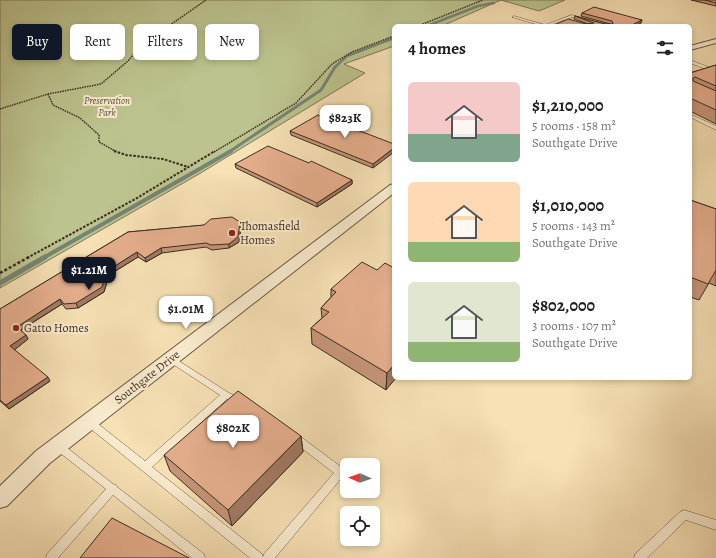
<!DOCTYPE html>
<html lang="en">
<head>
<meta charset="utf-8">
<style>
	:root { --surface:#fff; --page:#f6f6f6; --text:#202124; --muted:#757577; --accent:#111827 }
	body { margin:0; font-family:Alegreya,serif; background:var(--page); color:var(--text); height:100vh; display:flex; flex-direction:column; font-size:15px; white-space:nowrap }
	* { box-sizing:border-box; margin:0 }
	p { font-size:13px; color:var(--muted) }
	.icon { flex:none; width:22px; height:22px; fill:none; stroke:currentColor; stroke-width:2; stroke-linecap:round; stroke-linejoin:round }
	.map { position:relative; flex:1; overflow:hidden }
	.panel { position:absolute; left:392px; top:24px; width:300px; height:356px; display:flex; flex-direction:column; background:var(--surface); border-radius:6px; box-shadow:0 2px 6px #0003 }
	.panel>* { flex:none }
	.banner { position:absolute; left:12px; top:24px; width:320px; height:36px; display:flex; gap:8px }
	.needle { width:26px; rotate:272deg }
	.buttons { position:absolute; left:340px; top:458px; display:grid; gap:8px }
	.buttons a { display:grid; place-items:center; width:40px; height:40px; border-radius:6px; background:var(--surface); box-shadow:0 2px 6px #0003; font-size:20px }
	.price { position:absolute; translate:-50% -34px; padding:0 9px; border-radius:8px; background:#fff; color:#222; font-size:13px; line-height:26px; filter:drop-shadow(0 1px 2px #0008) }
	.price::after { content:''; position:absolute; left:50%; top:24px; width:12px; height:9px; margin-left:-6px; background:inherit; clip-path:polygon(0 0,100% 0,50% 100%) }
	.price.active { background:var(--accent); color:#fff }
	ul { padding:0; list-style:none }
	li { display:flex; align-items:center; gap:12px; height:100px; padding:0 16px }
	li span { display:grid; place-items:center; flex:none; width:112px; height:80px; border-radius:6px; color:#555 }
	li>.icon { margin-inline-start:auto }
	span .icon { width:48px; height:48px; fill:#fffc; stroke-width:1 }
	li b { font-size:17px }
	h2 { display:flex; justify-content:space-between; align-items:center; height:48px; padding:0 16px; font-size:17px }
	.pill { padding:0 14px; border-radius:6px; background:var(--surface); box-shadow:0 2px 6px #0003; font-size:14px; line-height:36px }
	.pill.active { background:var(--accent); color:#fff }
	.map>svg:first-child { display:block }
	.green { fill:#bcc38e; stroke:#7c7857 }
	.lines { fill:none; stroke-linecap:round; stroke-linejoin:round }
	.stream-far3 { stroke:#768472; stroke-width:2.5 }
	.stream-far2 { stroke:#768472; stroke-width:3 }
	.stream-far1 { stroke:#768472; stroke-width:4 }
	.stream { stroke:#768472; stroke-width:5 }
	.lane-casing { stroke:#6a5945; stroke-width:1 }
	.street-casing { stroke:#6a5945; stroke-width:2 }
	.path-far2 { stroke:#3b2c20; stroke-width:1.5; stroke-dasharray:1.5 1; stroke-linecap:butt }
	.path-far1 { stroke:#3b2c20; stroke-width:2; stroke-dasharray:2.5 1.5; stroke-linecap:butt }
	.path { stroke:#3b2c20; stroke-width:2.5; stroke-dasharray:3 2; stroke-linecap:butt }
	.lane { fill:#faeccf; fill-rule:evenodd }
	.street { fill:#faeccf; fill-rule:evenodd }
	.wall { fill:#c6967a; stroke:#3b2c20 }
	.shaded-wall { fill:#a17a63; stroke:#3b2c20 }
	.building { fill:#e6af8e; stroke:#3b2c20 }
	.poi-dot { fill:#8f2418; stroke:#faeccf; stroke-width:1.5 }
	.labels { text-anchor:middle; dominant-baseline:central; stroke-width:4; stroke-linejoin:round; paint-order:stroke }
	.far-park-label { font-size:10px; font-style:italic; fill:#5b523c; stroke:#faeccf }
	.poi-label { font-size:12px; fill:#3b2c20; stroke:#faeccf; text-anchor:start }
	.street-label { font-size:12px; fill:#3b2c20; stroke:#faeccf }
</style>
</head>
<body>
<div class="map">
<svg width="716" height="558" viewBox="0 0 716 558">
	<rect width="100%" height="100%" fill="#f7e1b5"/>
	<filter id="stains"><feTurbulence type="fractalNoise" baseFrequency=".005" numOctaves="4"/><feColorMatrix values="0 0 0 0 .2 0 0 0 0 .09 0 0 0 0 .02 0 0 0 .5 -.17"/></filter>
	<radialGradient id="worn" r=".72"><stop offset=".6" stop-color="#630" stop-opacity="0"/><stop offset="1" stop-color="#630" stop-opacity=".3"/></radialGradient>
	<polygon class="green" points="0,0 565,0 539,11 501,0 442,26 394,26 394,46 344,64 365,73 199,174 0,288"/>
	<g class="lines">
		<g class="stream-far3">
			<polyline points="427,26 478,6 494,3"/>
			<polyline points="334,68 347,56 394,38"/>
		</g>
		<polyline class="stream-far2" points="229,152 321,90 335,67"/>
		<polyline class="stream-far1" points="43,258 231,151"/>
		<polyline class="stream" points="0,283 45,257"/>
		<g class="lane-casing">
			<g id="lane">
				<polygon points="572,15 584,19 582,20 572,17 568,19 570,19 570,21 564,20 548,26 542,26 512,17 514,16 545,25"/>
				<polygon points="690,60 716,70 716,73 690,63"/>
				<polygon points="690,114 716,126 716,130 690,117"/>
				<polygon points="171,356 229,393 242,398 243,400 242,402 239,404 227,399 152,467 262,554 263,557 264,554 334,473 291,440 289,437 291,434 294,433 297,434 344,469 346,472 344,475 275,558 250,558 86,425 85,422 86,419 89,418 92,419 145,461 220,395 168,361 167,359 168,357"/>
				<polygon points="58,442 61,443 113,484 116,485 117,487 204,554 205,558 192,558 113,495 58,558 46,558 47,554 106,489 55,449 53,446 55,443"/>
				<polygon points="684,510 716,520 716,530 686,520 647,558 634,558 635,554 680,512"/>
			</g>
		</g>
		<g class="street-casing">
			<g id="street">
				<polygon points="716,39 716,43 690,50 690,46"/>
				<polygon points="394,184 394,193 50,463 7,506 0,508 0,486 36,451 390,185"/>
			</g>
		</g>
		<g class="path-far2">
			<polyline points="418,26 483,0"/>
			<polyline points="48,94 53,105 80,118 99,135 99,142 117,152"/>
			<polyline points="0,109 48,94 101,84 128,61 140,46 206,0"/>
			<polyline points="214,152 296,103 332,64 352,52 394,36"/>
		</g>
		<g class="path-far1">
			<polyline points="114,151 126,155 163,159 188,167"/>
			<polyline points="27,258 137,198 215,151"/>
		</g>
		<polyline class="path" points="0,273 29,257"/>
		<use href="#lane" class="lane"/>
		<use href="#street" class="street"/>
	</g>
	<g class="wall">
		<polygon points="691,0 716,0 716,6"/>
		<polygon points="582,13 642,20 641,23 635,26 552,26 588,24 574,19 575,16 605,24 610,24 581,16"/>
		<polygon points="716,65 716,124 690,111 690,73"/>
		<polygon points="290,131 394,144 373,168 291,135"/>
		<polygon points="309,163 352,180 352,184 317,207 236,168 235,164"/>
		<polygon points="690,200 716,209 716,286 709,283 699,300 690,297"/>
		<polygon points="240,222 241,226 239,242 229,248 212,250 206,247 162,253 146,262 138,257 109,275 104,292 78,308 66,309 62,304 21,330 26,335 28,339 14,350 50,381 9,409 0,401 0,309 128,232"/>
		<polygon points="394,268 386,390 312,344 311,328 322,318 321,308 331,297 331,289 377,270"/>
		<polygon points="301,436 303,452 232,526 170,471 164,455"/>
	</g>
	<g class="shaded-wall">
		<polygon points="642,20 641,23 635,26 630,26"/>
		<polygon points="394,148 394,152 373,168 373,164"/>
		<polygon points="352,180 352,184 317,207 317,203"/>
		<polygon points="240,222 241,226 239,242 229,248 229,244"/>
		<polygon points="161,248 162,253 146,262 145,258"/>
		<polygon points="137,252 138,257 109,275 104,292 78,308 76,303 107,271"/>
		<polygon points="60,299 62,304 19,331 17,327"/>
		<polygon points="26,335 28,339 13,351 10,346"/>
		<polygon points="394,365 394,378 396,378 386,390 387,373"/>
		<polygon points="48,377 50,381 9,409 6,405"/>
		<polygon points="301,436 303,452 232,526 228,510"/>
	</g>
	<g class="building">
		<polygon points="705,0 716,0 716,3"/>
		<polygon points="594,7 642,20 630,26 552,26 568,19 586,24 594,23 575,16 605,24 613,24 612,21 582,13"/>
		<polygon points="716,65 716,86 695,77 693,78 693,81 716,91 716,110 690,98 690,73"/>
		<polygon points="318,115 394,144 394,148 373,164 290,131"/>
		<polygon points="268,146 309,163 311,161 352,180 317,203 235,164"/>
		<polygon points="690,200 716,209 716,270 708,284 690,277"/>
		<polygon points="232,217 240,222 238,237 229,244 211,245 206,243 161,248 145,258 137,252 107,271 102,287 76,303 64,304 60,299 17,327 26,335 10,346 48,377 6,405 0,400 0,309 128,232 204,225 211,219"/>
		<polygon points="362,262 377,270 385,263 394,268 394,365 387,373 311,328 329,312 321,308 336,292 331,289"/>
		<polygon points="238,391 301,436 228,510 164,455"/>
		<polygon points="112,518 189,558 80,558"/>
	</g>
	<g class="poi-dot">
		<circle cx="232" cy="233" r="4"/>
		<circle cx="16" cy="328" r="4"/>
	</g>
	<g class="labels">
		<g class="far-park-label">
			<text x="107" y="100">Preservation<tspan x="107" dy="12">Park</tspan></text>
		</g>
		<g class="poi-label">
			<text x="240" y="226">Thomasfield<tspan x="240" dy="14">Homes</tspan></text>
			<text x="24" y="328">Gatto Homes</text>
		</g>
		<g class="street-label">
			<text transform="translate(147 377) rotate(-38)">Southgate Drive</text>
		</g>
	</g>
	<rect width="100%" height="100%" filter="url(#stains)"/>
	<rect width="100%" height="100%" fill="url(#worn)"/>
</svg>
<div class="buttons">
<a><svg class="needle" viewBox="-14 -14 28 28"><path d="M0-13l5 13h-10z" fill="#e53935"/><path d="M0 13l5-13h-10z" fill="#757577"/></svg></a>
<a><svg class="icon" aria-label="locate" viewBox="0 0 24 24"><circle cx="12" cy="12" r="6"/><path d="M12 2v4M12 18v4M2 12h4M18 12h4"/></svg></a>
</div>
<b class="price" style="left:345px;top:139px">$823K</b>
<b class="price active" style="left:89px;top:291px">$1.21M</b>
<b class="price" style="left:186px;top:330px">$1.01M</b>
<b class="price" style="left:233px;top:449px">$802K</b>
<div class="banner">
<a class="pill active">Buy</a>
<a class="pill">Rent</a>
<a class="pill">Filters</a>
<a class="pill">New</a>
</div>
<section class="panel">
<h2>4 homes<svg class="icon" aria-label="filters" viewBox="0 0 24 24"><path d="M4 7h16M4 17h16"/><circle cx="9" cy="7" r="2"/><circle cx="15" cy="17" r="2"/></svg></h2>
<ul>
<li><span style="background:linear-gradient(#f6c9c9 65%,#7fa58c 0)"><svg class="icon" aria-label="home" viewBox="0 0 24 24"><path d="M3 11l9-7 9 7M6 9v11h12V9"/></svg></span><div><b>$1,210,000</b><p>5 rooms · 158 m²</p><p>Southgate Drive</p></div></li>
<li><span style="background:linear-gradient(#ffd9b3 75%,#8fb573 0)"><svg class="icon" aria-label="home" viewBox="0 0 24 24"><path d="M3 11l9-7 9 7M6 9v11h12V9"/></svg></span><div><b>$1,010,000</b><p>5 rooms · 143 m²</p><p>Southgate Drive</p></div></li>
<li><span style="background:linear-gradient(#dfe7d0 75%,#8fb573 0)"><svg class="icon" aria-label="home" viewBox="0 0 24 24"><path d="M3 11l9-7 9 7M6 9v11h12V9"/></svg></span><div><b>$802,000</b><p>3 rooms · 107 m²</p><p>Southgate Drive</p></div></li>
</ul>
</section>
</div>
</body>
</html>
